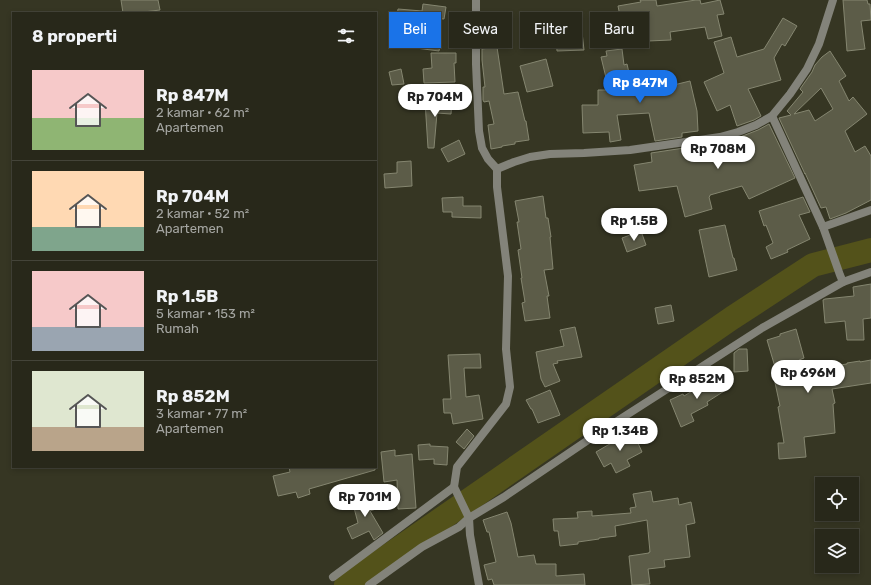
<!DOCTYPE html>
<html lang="id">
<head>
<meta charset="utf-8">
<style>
	:root { --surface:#28281a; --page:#303023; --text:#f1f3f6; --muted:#a5a6a2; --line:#444439; --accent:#1a73e8 }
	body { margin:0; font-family:Rubik,sans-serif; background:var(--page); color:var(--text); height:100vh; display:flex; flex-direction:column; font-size:15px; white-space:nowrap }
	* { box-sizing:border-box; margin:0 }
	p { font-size:13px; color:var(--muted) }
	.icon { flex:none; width:22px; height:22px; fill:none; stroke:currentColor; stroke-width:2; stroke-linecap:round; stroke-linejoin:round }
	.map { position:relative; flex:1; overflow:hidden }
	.details { position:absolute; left:12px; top:12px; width:365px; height:456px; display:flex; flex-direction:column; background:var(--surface); border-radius:0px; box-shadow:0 2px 6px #0003,0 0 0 1px var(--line) }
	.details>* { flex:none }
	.top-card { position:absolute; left:389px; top:12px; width:380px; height:36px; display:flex; gap:8px }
	.buttons { position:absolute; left:815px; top:477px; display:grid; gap:8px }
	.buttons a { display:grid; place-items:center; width:44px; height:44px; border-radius:0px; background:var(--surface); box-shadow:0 2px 6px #0003,0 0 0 1px var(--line); font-size:20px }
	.price { position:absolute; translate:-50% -34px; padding:0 9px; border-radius:14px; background:#fff; color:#222; font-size:13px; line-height:26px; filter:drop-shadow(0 1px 2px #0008) }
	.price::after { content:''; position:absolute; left:50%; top:24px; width:12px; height:9px; margin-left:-6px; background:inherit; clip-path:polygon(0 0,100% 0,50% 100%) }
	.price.selected { background:var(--accent); color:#fff }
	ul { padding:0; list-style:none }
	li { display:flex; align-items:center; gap:12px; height:100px; padding:0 20px }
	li+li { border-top:1px solid var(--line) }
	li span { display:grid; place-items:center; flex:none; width:112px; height:80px; border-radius:0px; color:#555 }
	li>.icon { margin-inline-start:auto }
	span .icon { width:48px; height:48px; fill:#fffc; stroke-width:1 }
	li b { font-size:17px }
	h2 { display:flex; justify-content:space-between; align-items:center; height:48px; padding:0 20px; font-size:17px }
	.tag { padding:0 14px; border-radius:0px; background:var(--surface); box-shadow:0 2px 6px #0003,0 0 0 1px var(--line); font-size:14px; line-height:36px }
	.tag.selected { background:var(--accent); color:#fff }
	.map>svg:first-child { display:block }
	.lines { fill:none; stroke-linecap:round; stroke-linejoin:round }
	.river { stroke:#53521a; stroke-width:24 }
	.building { fill:#5c5c48; stroke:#858670; fill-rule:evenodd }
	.street { stroke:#83837a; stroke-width:8 }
</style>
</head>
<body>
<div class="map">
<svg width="871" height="585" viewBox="0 0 871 585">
	<rect width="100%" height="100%" fill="#363623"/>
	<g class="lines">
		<polyline class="river" points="346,585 732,318 813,265 871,250"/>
	</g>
	<g class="building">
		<polygon points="121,0 158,0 160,10 135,13 123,13"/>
		<polygon points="640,0 656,0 657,6 696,0 700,0 701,4 720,0 724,14 717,15 722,36 708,39 705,27 670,32 671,40 648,41 646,22 622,26 618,6 641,2"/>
		<polygon points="843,0 867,0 868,4 870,4 871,20 861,21 865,49 847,51"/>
		<polygon points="423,4 446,7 444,19 433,18 430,39 441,40 439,51 416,48 418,35 395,32 398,9 422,11"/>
		<polygon points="783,18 797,26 785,46 782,44 774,58 781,80 748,89 761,116 754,120 737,126 730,105 717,111 704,82 724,73 714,42 731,37 737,57 764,49"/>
		<polygon points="582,32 584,50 557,51 556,37 571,36 571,33"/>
		<polygon points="497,47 504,94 518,92 525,121 526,121 529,140 515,142 515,144 502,146 502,147 491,149 488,125 494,124 489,101 484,102 483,100 483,87 485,87 482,60 482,49"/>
		<polygon points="622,49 624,65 627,64 632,86 645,85 645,92 690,81 697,111 698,131 682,133 682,137 655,141 649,113 617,115 621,140 610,142 609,132 583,133 582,105 598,105 598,90 609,90 601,57 607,56 606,51"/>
		<path d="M830 51 846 76 839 81 849 101 853 97 867 114 845 131 855 152 865 146 871 156V200L846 213 830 219 826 207 821 208 805 173V174L779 118 791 115 787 111 803 92 800 89 812 72 815 65 822 57ZM821 88 833 109 815 121 809 110 794 114Z"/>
		<polygon points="431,53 456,53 456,63 454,63 455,82 424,83 423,69 432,68"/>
		<polygon points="546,59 553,86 527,92 520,66"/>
		<polygon points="401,69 404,84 392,85 389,72"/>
		<polygon points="425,101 452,102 451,114 437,113 434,148 428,148"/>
		<polygon points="769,124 795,178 749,199 742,186 710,195 710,196 709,197 712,209 685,217 677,186 639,191 634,165 652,162 651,153 684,148 685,157 714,154 712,144 721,142 740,137 758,130"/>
		<polygon points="459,140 465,154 448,162 441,149"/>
		<polygon points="411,161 412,186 385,188 384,174 397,173 397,162"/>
		<polygon points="543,196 546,218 548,218 551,237 550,237 553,269 544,270 549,296 547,296 550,318 525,321 522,303 525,302 521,278 522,278 518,250 521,249 517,222 519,222 515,201"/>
		<polygon points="463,197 463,206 481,206 481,218 452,217 452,212 443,212 442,198"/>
		<polygon points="803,197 810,212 799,215 810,239 787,250 788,252 771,259 766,247 773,243 766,225 764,226 759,211"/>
		<polygon points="725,225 733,258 734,258 737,270 709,277 699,230"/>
		<polygon points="641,231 646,245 627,252 622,238"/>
		<polygon points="871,284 871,318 863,319 864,340 847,340 845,321 825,323 823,300 825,299 854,296 853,287"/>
		<polygon points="671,305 674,321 658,324 655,308"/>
		<polygon points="575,327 582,357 557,361 558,363 553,364 560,381 545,387 541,379 536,352 564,346 560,330"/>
		<polygon points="796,329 804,358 799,360 804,378 834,374 833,366 847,364 847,363 860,361 860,362 871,360 871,383 832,389 835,403 833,404 835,433 804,437 806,457 779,459 778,443 784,443 778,407 780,406 774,378 778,377 767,340 780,336 780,334"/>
		<polygon points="739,349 747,349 748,371 734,372 734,353"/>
		<polygon points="480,354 481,368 464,368 466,397 479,395 483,419 453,424 451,413 444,413 443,399 451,399 448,355"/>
		<polygon points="721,376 729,388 707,402 708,405 691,414 694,421 681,427 670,400 683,394 684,396 699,387 700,389"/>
		<polygon points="550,390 560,415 538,423 532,409 531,409 526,400"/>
		<polygon points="467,429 474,436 464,449 456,442"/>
		<polygon points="632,430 642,452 627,460 630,466 616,473 611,463 604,467 596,452 620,438 619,436"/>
		<polygon points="430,444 430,446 448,447 447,465 434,464 434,459 419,460 418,445"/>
		<polygon points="395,450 395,456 412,454 416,508 398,509 397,480 384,482 381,452"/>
		<polygon points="289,467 375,467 375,470 309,489 310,494 298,498 296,492 278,496 273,476 290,472"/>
		<polygon points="651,491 653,502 678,498 679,505 691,502 695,523 686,525 690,557 664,560 665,567 648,569 650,584 632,585 629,556 649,553 649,552 650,552 647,520 615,526 616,536 599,538 599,539 578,542 578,544 560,546 558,531 554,531 553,519 578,518 577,512 592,511 592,516 631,513 630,508 636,507 633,494"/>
		<polygon points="372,494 376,509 370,511 383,533 374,540 369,531 352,539 347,528 358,523 352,500"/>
		<polygon points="507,512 511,523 518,557 534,555 536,564 556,564 556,576 584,574 585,585 494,585 492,579 488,580 484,565 496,562 489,532 487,532 483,520"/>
	</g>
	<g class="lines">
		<g class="street">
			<polyline points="476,0 476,64 479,131 482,148 488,159 497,169"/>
			<polyline points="772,116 823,227 840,275 843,282"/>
			<polyline points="823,227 871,210"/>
			<polyline points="333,577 454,487"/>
			<polyline points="369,585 422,547 459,527 469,518 504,497 597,434 762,328 843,282 871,272"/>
			<polyline points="479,585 470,535 469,518 456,491 454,487 457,467 506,404 510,387 506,349 508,276 497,187 497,169 514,162 530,157 550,154 584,153 630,150 720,137 738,132 756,125 772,116 790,94 807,69 819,44 833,0"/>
		</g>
	</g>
</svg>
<div class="buttons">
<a><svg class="icon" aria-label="locate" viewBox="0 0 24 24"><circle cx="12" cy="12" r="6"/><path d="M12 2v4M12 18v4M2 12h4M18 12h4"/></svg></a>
<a><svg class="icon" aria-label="layers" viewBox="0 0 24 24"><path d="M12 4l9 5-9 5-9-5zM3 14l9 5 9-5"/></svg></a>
</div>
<b class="price selected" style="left:640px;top:104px">Rp 847M</b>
<b class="price" style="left:435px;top:118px">Rp 704M</b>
<b class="price" style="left:718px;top:170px">Rp 708M</b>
<b class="price" style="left:634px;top:242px">Rp 1.5B</b>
<b class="price" style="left:808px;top:394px">Rp 696M</b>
<b class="price" style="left:697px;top:400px">Rp 852M</b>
<b class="price" style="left:620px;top:452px">Rp 1.34B</b>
<b class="price" style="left:365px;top:518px">Rp 701M</b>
<div class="top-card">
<a class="tag selected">Beli</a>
<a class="tag">Sewa</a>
<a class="tag">Filter</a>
<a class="tag">Baru</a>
</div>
<section class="details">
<h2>8 properti<svg class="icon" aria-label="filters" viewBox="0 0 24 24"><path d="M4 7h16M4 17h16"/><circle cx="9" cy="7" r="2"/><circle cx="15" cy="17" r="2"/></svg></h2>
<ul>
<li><span style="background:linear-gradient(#f6c9c9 60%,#8fb573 0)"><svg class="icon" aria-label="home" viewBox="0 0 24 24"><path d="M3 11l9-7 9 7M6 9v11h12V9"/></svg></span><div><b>Rp 847M</b><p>2 kamar · 62 m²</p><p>Apartemen</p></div></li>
<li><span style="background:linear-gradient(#ffd9b3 70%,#7fa58c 0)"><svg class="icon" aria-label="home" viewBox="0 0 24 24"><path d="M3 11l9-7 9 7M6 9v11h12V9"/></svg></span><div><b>Rp 704M</b><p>2 kamar · 52 m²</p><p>Apartemen</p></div></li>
<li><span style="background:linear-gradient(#f6c9c9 70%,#9aa5b1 0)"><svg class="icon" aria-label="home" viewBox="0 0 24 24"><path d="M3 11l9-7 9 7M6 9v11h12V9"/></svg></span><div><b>Rp 1.5B</b><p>5 kamar · 153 m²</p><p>Rumah</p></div></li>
<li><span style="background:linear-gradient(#dfe7d0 70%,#b9a48a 0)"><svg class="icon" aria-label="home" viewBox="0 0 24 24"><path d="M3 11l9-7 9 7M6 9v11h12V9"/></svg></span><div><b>Rp 852M</b><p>3 kamar · 77 m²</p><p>Apartemen</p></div></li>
</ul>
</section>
</div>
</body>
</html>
